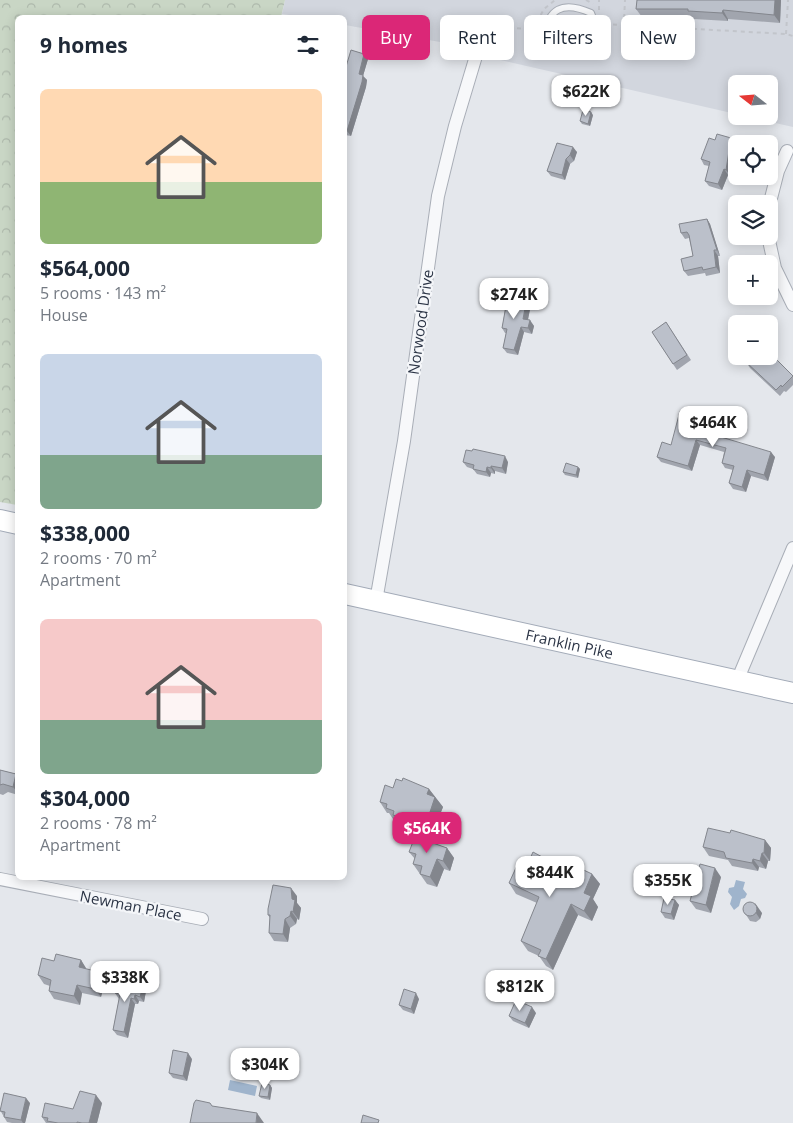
<!DOCTYPE html>
<html lang="en">
<head>
<meta charset="utf-8">
<style>
	:root { --surface:#fff; --page:#f2f2f3; --text:#1f2937; --muted:#747a83; --accent:#db2777 }
	body { margin:0; font-family:"Open Sans",sans-serif; background:var(--page); color:var(--text); height:100vh; display:flex; flex-direction:column; font-size:19px; white-space:nowrap }
	* { box-sizing:border-box; margin:0 }
	p { font-size:16px; color:var(--muted) }
	.icon { flex:none; width:28px; height:28px; fill:none; stroke:currentColor; stroke-width:2; stroke-linecap:round; stroke-linejoin:round }
	.map { position:relative; flex:1; overflow:hidden }
	.drawer { position:absolute; left:15px; top:15px; width:332px; height:865px; display:flex; flex-direction:column; background:var(--surface); border-radius:8px; box-shadow:0 2px 12px #0003 }
	.drawer>* { flex:none }
	.top-card { position:absolute; left:362px; top:15px; width:355px; height:45px; display:flex; gap:10px }
	.needle { width:32px; rotate:287deg }
	.buttons { position:absolute; left:728px; top:75px; display:grid; gap:10px }
	.buttons a { display:grid; place-items:center; width:50px; height:50px; border-radius:8px; background:var(--surface); box-shadow:0 2px 12px #0003; font-size:25px }
	.price { position:absolute; translate:-50% -42px; padding:0 11px; border-radius:10px; background:#fff; color:#222; font-size:16px; line-height:32px; filter:drop-shadow(0 1px 2px #0008) }
	.price::after { content:''; position:absolute; left:50%; top:30px; width:15px; height:11px; margin-left:-8px; background:inherit; clip-path:polygon(0 0,100% 0,50% 100%) }
	.price.current { background:var(--accent); color:#fff }
	ul { padding:0; list-style:none }
	li { display:grid; align-content:center; gap:10px; height:265px; padding:0 25px }
	li span { display:grid; place-items:center; height:155px; border-radius:8px; color:#555 }
	li>.icon { margin-inline-start:auto }
	span .icon { width:90px; height:90px; fill:#fffc; stroke-width:1 }
	li b { font-size:21px }
	h2 { display:flex; justify-content:space-between; align-items:center; height:60px; padding:0 25px; font-size:21px }
	.pill { padding:0 18px; border-radius:8px; background:var(--surface); box-shadow:0 2px 12px #0003; font-size:18px; line-height:45px }
	.pill.current { background:var(--accent); color:#fff }
	.map>svg:first-child { display:block }
	.built { fill:#d2d6de }
	.park { fill:url(#park-crowns) }
	.water { fill:#9fb4cc }
	.lines { fill:none; stroke-linecap:round; stroke-linejoin:round }
	.service-casing { stroke:#a9aeb7; stroke-width:8 }
	.minor-casing { stroke:#a9aeb7; stroke-width:14 }
	.primary-casing { stroke:#a3abb8; stroke-width:22 }
	.path { stroke:#c2c5cb; stroke-width:2; stroke-dasharray:4 4; stroke-linecap:butt }
	.service { stroke:#f7f8fa; stroke-width:6 }
	.minor { stroke:#f7f8fa; stroke-width:12 }
	.primary { stroke:#fff; stroke-width:20 }
	.wall { fill:#a1a5ae }
	.shaded-wall { fill:#83868d }
	.building { fill:#bbc0ca; stroke:#83868d }
	.labels { text-anchor:middle; dominant-baseline:central; stroke-width:4.5; stroke-linejoin:round; paint-order:stroke }
	.street-label { font-size:15px; fill:#2b3445; stroke:#f4f6f9 }
</style>
</head>
<body>
<div class="map">
<svg width="793" height="1123" viewBox="0 0 793 1123">
	<defs>
		<pattern id="park-crowns" width="20" height="18" patternUnits="userSpaceOnUse" patternTransform="scale(1.25)"><rect width="20" height="18" fill="#c9d6c5"/><path d="M2 6a3 3 0 1 1 6 0M12 15a3 3 0 1 1 6 0" fill="none" stroke="#adb8ab"/></pattern>
	</defs>
	<rect width="100%" height="100%" fill="#e4e7ec"/>
	<polygon class="built" points="285,0 793,0 793,127 745,116 769,116 769,84 736,84 736,114 492,58 479,46 451,44 345,25 345,18 304,17 282,14"/>
	<polygon class="park" points="0,0 285,0 281,17 18,18 17,505 0,502"/>
	<g class="water">
		<polygon points="736,880 745,882 743,889 747,894 745,898 741,899 739,906 734,910 730,904 732,897 728,892 729,888 734,887"/>
		<polygon points="230,1080 257,1086 255,1096 228,1090"/>
	</g>
	<g class="lines">
		<g class="service-casing">
			<path id="service" d="M543 38C548 9 562 0 591 13L596 26V41"/>
		</g>
		<g class="minor-casing">
			<g id="minor">
				<polyline points="769,206 778,171 787,151"/>
				<polyline points="768,236 775,268 793,305"/>
				<polyline points="376,601 404,441 438,196 455,126 479,46"/>
				<polyline points="737,681 793,548"/>
				<polyline points="0,879 202,919"/>
			</g>
		</g>
		<g class="primary-casing">
			<g id="primary">
				<polyline points="0,520 18,524"/>
				<path id="s1" d="M345 594 793 693"/>
			</g>
		</g>
		<g class="path">
			<polyline points="586,0 593,4"/>
			<polyline points="599,10 599,0"/>
			<polyline points="605,24 786,34 793,36"/>
			<polyline points="509,28 533,29 544,9 555,0"/>
			<polyline points="553,33 587,35"/>
			<polyline points="570,34 571,16"/>
			<polyline points="786,34 788,0"/>
			<polyline points="623,42 625,0"/>
		</g>
		<use href="#service" class="service"/>
		<use href="#minor" class="minor"/>
		<use href="#primary" class="primary"/>
	</g>
	<g class="wall">
		<polygon points="637,0 781,0 780,23 728,19 728,21 694,19 692,17 642,17 636,9"/>
		<polygon points="364,54 368,59 363,76 367,80 366,87 351,136 345,135 345,70"/>
		<polygon points="593,115 590,126 582,124 580,121"/>
		<polygon points="715,140 735,143 730,175 728,175 722,190 709,186 705,181 709,166 704,165 701,159"/>
		<polygon points="557,143 577,152 574,161 570,164 565,180 551,176 547,171"/>
		<polygon points="707,219 710,224 720,256 718,256 720,273 706,276 705,273 688,276 684,271 693,256 689,238 685,239 681,233"/>
		<polygon points="527,298 531,304 528,320 534,326 532,334 524,332 518,355 507,353 503,348 506,333 505,333 502,328 505,310 502,305"/>
		<polygon points="666,322 691,360 677,370 652,332"/>
		<polygon points="746,362 793,376 793,385 786,392 784,391 780,396 750,368"/>
		<polygon points="718,426 716,435 775,457 768,481 751,476 746,492 733,489 729,483 733,470 725,468 722,463 724,452 700,445 692,471 661,462 657,457 671,445"/>
		<polygon points="463,462 508,462 506,474 495,471 495,474 491,473 490,477 477,474 473,469 467,467"/>
		<polygon points="578,467 580,469 578,478 565,475 563,472"/>
		<polygon points="0,770 16,774 18,776 18,795 8,792 3,795 0,794"/>
		<polygon points="393,788 429,789 443,807 439,817 445,825 442,833 433,830 431,836 400,826 396,820 393,819 389,813 387,813 380,802"/>
		<polygon points="730,833 765,840 771,848 770,861 768,861 766,869 759,867 758,871 732,866 728,860 709,856 703,847"/>
		<polygon points="435,844 447,848 454,858 450,871 444,869 437,887 427,884 413,864 415,859 409,852"/>
		<polygon points="528,863 568,871 592,874 600,884 593,899 598,907 592,921 578,915 553,970 546,966 539,956 528,951 521,941 537,903 516,894 509,883"/>
		<polygon points="721,877 711,913 696,909 690,901"/>
		<polygon points="297,896 297,903 301,908 299,920 297,919 296,924 290,928 288,942 274,941 269,933 270,918 268,915"/>
		<polygon points="675,900 679,905 674,920 665,918 661,912"/>
		<polygon points="743,910 762,913 760,919 756,922 750,921"/>
		<polygon points="81,960 86,969 105,980 101,997 82,993 80,1005 54,999 49,991 50,986 44,984 38,975 54,961"/>
		<polygon points="143,986 146,991 144,1002 139,1001 138,1004 135,1004 128,1038 117,1035 113,1030 119,999 115,993"/>
		<polygon points="419,999 414,1014 403,1010 399,1005"/>
		<polygon points="536,1013 529,1028 513,1021 509,1016"/>
		<polygon points="192,1059 187,1081 173,1078 169,1073"/>
		<polygon points="270,1085 272,1088 270,1100 261,1098 259,1096"/>
		<polygon points="30,1103 25,1123 12,1123 7,1122 0,1110"/>
		<polygon points="102,1103 97,1123 46,1123 42,1117"/>
	</g>
	<g class="shaded-wall">
		<polygon points="775,0 781,0 780,23 774,15"/>
		<polygon points="723,10 728,19 728,21 722,13"/>
		<polygon points="364,54 368,59 363,76 367,80 366,87 351,136 347,131 359,74"/>
		<polygon points="591,112 593,115 590,126 588,124"/>
		<polygon points="731,138 735,143 730,175 726,170"/>
		<polygon points="573,147 577,152 574,161 570,155"/>
		<polygon points="566,159 570,164 565,180 562,175"/>
		<polygon points="724,169 728,175 722,190 718,184"/>
		<polygon points="707,219 710,224 720,256 717,250"/>
		<polygon points="714,250 718,256 720,273 716,267"/>
		<polygon points="527,298 531,304 527,324 523,319"/>
		<polygon points="530,320 534,326 532,334 528,328"/>
		<polygon points="521,327 524,332 518,355 514,350"/>
		<polygon points="714,421 718,426 714,439 711,434"/>
		<polygon points="696,440 700,445 692,471 688,466"/>
		<polygon points="771,452 775,457 768,481 764,475"/>
		<polygon points="505,456 508,462 506,474 502,468"/>
		<polygon points="491,466 495,471 495,474 491,468"/>
		<polygon points="487,467 491,473 490,477 486,472"/>
		<polygon points="578,467 580,469 578,478 576,475"/>
		<polygon points="747,470 751,476 746,492 742,487"/>
		<polygon points="16,774 18,776 18,793 13,787"/>
		<polygon points="429,789 443,807 439,817 445,825 442,833 434,823 430,812 427,794"/>
		<polygon points="425,820 433,830 431,836 424,825"/>
		<polygon points="765,840 771,848 770,861 764,853"/>
		<polygon points="447,848 454,858 450,871 443,861"/>
		<polygon points="762,853 768,861 766,869 760,861"/>
		<polygon points="437,859 444,869 437,887 430,877"/>
		<polygon points="753,859 759,867 758,871 752,863"/>
		<polygon points="715,868 721,877 711,913 706,905"/>
		<polygon points="592,874 600,884 593,899 598,907 592,921 584,911 584,893"/>
		<polygon points="291,888 297,896 297,903 301,908 299,920 293,912"/>
		<polygon points="675,900 679,905 674,920 671,914"/>
		<polygon points="755,903 762,913 760,919 756,913"/>
		<polygon points="571,904 578,915 553,970 546,959"/>
		<polygon points="291,911 297,919 296,924 290,916"/>
		<polygon points="285,919 290,928 288,942 283,934"/>
		<polygon points="81,960 86,968 85,975 79,967"/>
		<polygon points="99,972 105,980 101,997 95,989"/>
		<polygon points="77,985 82,993 80,1005 74,996"/>
		<polygon points="143,986 146,991 144,1002 140,997"/>
		<polygon points="416,993 419,999 414,1014 411,1009"/>
		<polygon points="135,995 139,1001 138,1004 134,999"/>
		<polygon points="131,998 135,1004 128,1038 124,1032"/>
		<polygon points="532,1007 536,1013 529,1028 525,1023"/>
		<polygon points="188,1053 192,1059 187,1081 183,1076"/>
		<polygon points="270,1085 272,1088 270,1100 268,1097"/>
		<polygon points="96,1095 102,1103 97,1123 89,1123"/>
		<polygon points="26,1098 30,1103 25,1123 23,1123 21,1120"/>
		<polygon points="257,1113 264,1123 256,1123"/>
	</g>
	<g class="building">
		<polygon points="637,0 775,0 774,15 723,10 722,13 688,11 688,9 636,9"/>
		<polygon points="351,50 364,54 359,74 363,75 362,82 347,131 345,130 345,70"/>
		<polygon points="583,110 591,112 588,124 580,121"/>
		<polygon points="717,134 731,138 726,170 724,169 718,184 705,181 710,162 701,159 709,138 715,140"/>
		<polygon points="557,143 573,147 570,155 566,159 562,175 547,171"/>
		<polygon points="707,219 717,250 714,250 716,267 703,270 702,267 684,271 681,259 693,256 689,235 687,232 681,233 679,224"/>
		<polygon points="504,296 527,298 523,319 530,320 528,328 521,327 514,350 503,348 507,329 502,328 506,306 502,305"/>
		<polygon points="666,322 687,355 673,364 652,332"/>
		<polygon points="769,352 793,376 782,387 781,385 776,390 746,362 752,356 769,356"/>
		<polygon points="680,411 714,421 711,434 771,452 764,475 747,470 742,487 729,483 734,466 722,463 726,448 696,440 688,466 657,457 662,442 671,445"/>
		<polygon points="473,449 505,456 502,468 491,466 491,468 487,467 486,472 473,469 474,465 463,462 466,450 472,451"/>
		<polygon points="566,463 578,467 576,475 563,472"/>
		<polygon points="0,770 16,774 13,787 3,784 0,785"/>
		<polygon points="403,778 429,789 427,794 435,797 430,812 437,814 434,823 425,820 424,825 393,815 394,811 386,808 387,804 380,802 385,785 393,788 396,779 402,781"/>
		<polygon points="708,828 730,833 731,830 765,840 764,853 762,853 760,861 753,859 752,863 726,858 724,852 703,847"/>
		<polygon points="416,834 431,839 430,842 447,848 443,861 437,859 430,877 420,874 422,866 413,864 416,854 409,852"/>
		<polygon points="533,852 568,871 571,864 592,874 584,893 591,896 584,911 571,904 546,959 538,956 541,950 521,941 539,897 509,883 520,859 528,863"/>
		<polygon points="700,864 715,868 706,905 690,901"/>
		<polygon points="273,885 291,888 292,899 295,900 293,912 291,911 290,916 285,919 283,934 269,933 270,915 268,915 268,909"/>
		<polygon points="664,898 675,900 671,914 661,912"/>
		<circle cx="750" cy="909" r="7"/>
		<polygon points="56,954 81,960 79,967 99,972 95,989 77,985 74,996 49,991 51,980 38,975 42,958 54,961"/>
		<polygon points="118,980 143,986 140,997 135,995 134,999 131,998 124,1032 113,1030 120,994 115,993"/>
		<polygon points="404,989 416,993 411,1009 399,1005"/>
		<polygon points="516,1000 532,1007 525,1023 509,1016"/>
		<polygon points="173,1050 188,1053 183,1076 169,1073"/>
		<polygon points="262,1083 270,1085 268,1097 259,1096"/>
		<polygon points="80,1091 96,1095 89,1123 82,1123 77,1122 77,1123 58,1123 47,1121 48,1118 42,1117 45,1103 73,1109"/>
		<polygon points="4,1093 26,1098 21,1120 4,1117 5,1112 0,1111"/>
		<polygon points="196,1100 210,1103 212,1106 257,1113 256,1123 190,1123 194,1103"/>
		<polygon points="363,1115 379,1120 378,1123 361,1123"/>
	</g>
	<g class="labels">
		<g class="street-label">
			<text transform="translate(420 322) rotate(-82)">Norwood Drive</text>
			<text stroke="none"><textPath href="#s1" startOffset="230">Franklin Pike</textPath></text>
			<text transform="translate(131 905) rotate(11)">Newman Place</text>
		</g>
	</g>
</svg>
<div class="buttons">
<a><svg class="needle" viewBox="-14 -14 28 28"><path d="M0-13l5 13h-10z" fill="#e53935"/><path d="M0 13l5-13h-10z" fill="#747a83"/></svg></a>
<a><svg class="icon" aria-label="locate" viewBox="0 0 24 24"><circle cx="12" cy="12" r="6"/><path d="M12 2v4M12 18v4M2 12h4M18 12h4"/></svg></a>
<a><svg class="icon" aria-label="layers" viewBox="0 0 24 24"><path d="M12 4l9 5-9 5-9-5zM3 14l9 5 9-5"/></svg></a>
<a>+</a>
<a>−</a>
</div>
<b class="price" style="left:586px;top:117px">$622K</b>
<b class="price" style="left:514px;top:320px">$274K</b>
<b class="price" style="left:713px;top:448px">$464K</b>
<b class="price current" style="left:427px;top:854px">$564K</b>
<b class="price" style="left:550px;top:898px">$844K</b>
<b class="price" style="left:668px;top:906px">$355K</b>
<b class="price" style="left:125px;top:1003px">$338K</b>
<b class="price" style="left:520px;top:1012px">$812K</b>
<b class="price" style="left:265px;top:1090px">$304K</b>
<div class="top-card">
<a class="pill current">Buy</a>
<a class="pill">Rent</a>
<a class="pill">Filters</a>
<a class="pill">New</a>
</div>
<section class="drawer">
<h2>9 homes<svg class="icon" aria-label="filters" viewBox="0 0 24 24"><path d="M4 7h16M4 17h16"/><circle cx="9" cy="7" r="2"/><circle cx="15" cy="17" r="2"/></svg></h2>
<ul>
<li><span style="background:linear-gradient(#ffd9b3 60%,#8fb573 0)"><svg class="icon" aria-label="home" viewBox="0 0 24 24"><path d="M3 11l9-7 9 7M6 9v11h12V9"/></svg></span><div><b>$564,000</b><p>5 rooms · 143 m²</p><p>House</p></div></li>
<li><span style="background:linear-gradient(#c9d6e8 65%,#7fa58c 0)"><svg class="icon" aria-label="home" viewBox="0 0 24 24"><path d="M3 11l9-7 9 7M6 9v11h12V9"/></svg></span><div><b>$338,000</b><p>2 rooms · 70 m²</p><p>Apartment</p></div></li>
<li><span style="background:linear-gradient(#f6c9c9 65%,#7fa58c 0)"><svg class="icon" aria-label="home" viewBox="0 0 24 24"><path d="M3 11l9-7 9 7M6 9v11h12V9"/></svg></span><div><b>$304,000</b><p>2 rooms · 78 m²</p><p>Apartment</p></div></li>
</ul>
</section>
</div>
</body>
</html>
